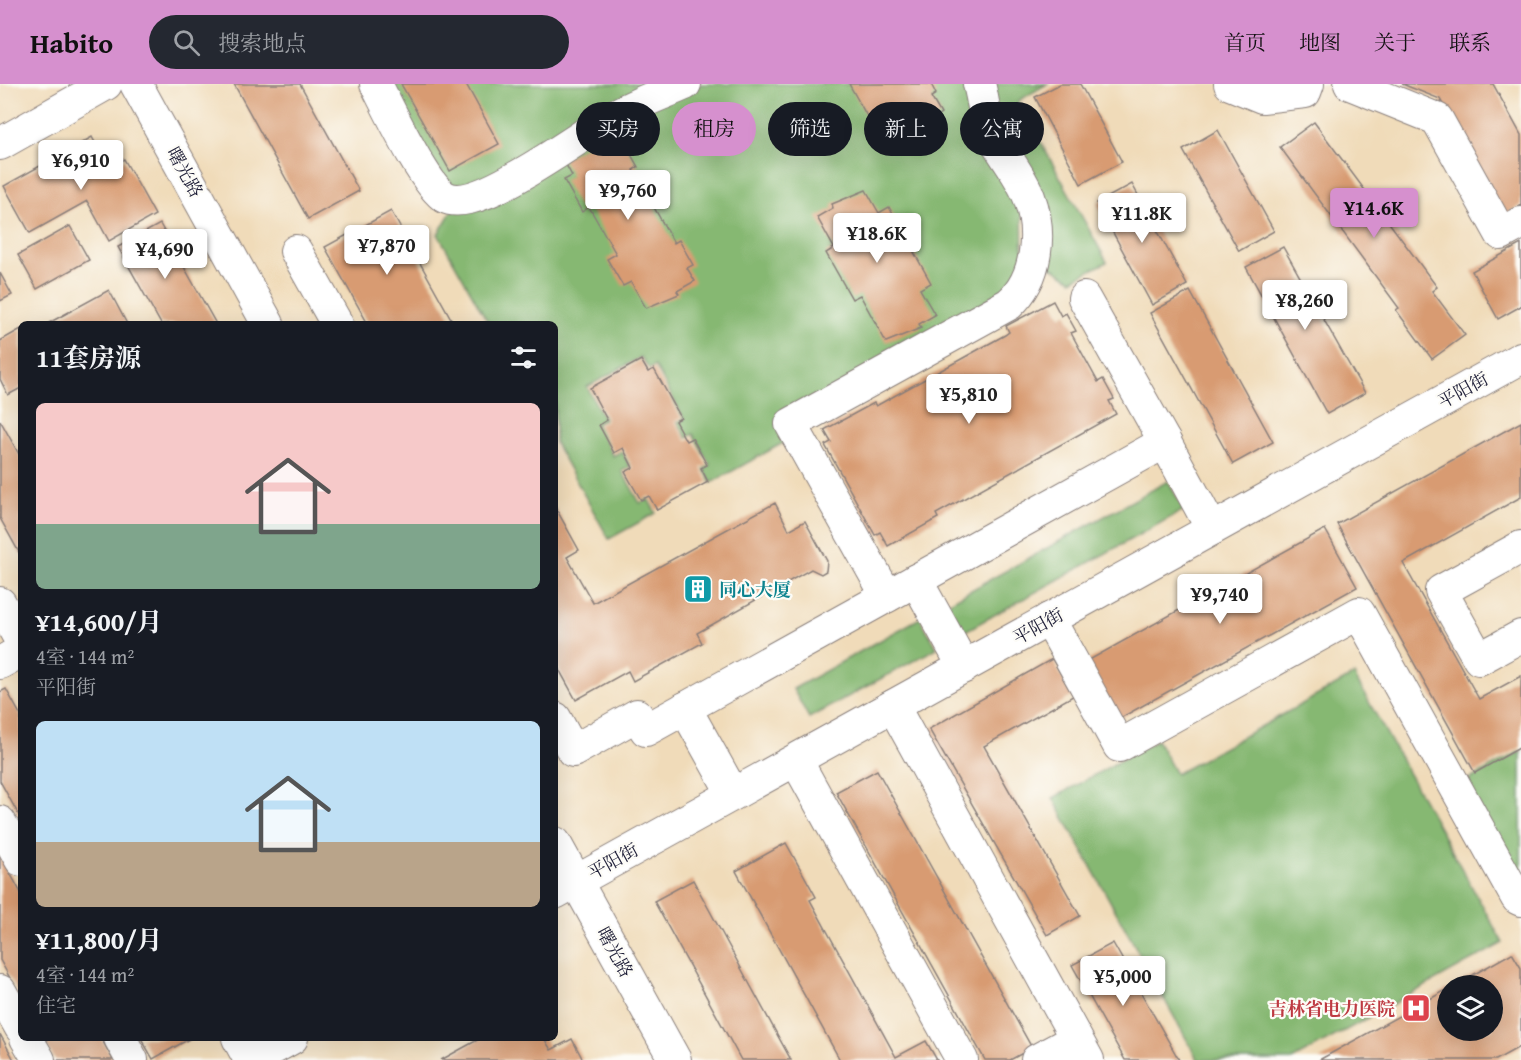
<!DOCTYPE html>
<html lang="zh">
<head>
<meta charset="utf-8">
<style>
	:root { --surface:#171b24; --page:#242831; --text:#f1f3f6; --muted:#9ea1a6; --accent:#d690ce }
	body { margin:0; font-family:"Gentium Book Plus","Noto Serif SC",serif; background:var(--page); color:var(--text); height:100vh; display:flex; flex-direction:column; font-size:22px; white-space:nowrap }
	* { box-sizing:border-box; margin:0 }
	p { font-size:20px; color:var(--muted) }
	.icon { flex:none; width:33px; height:33px; fill:none; stroke:currentColor; stroke-width:2; stroke-linecap:round; stroke-linejoin:round }
	.map { position:relative; flex:1; overflow:hidden }
	.panel { position:absolute; left:18px; top:237px; width:540px; height:720px; display:flex; flex-direction:column; background:var(--surface); border-radius:9px; box-shadow:0 6px 24px #0002 }
	.panel>* { flex:none }
	.banner { position:absolute; left:576px; top:18px; width:570px; height:54px; display:flex; gap:12px }
	.fabs { position:absolute; left:1437px; top:891px; display:grid; gap:12px }
	.fabs a { display:grid; place-items:center; width:66px; height:66px; border-radius:50%; background:var(--surface); box-shadow:0 6px 24px #0002; font-size:30px }
	.price { position:absolute; translate:-50% -51px; padding:0 14px; border-radius:6px; background:#fff; color:#222; font-size:20px; line-height:39px; filter:drop-shadow(0 2px 3px #0008) }
	.price::after { content:''; position:absolute; left:50%; top:36px; width:18px; height:14px; margin-left:-9px; background:inherit; clip-path:polygon(0 0,100% 0,50% 100%) }
	.price.selected { background:var(--accent); color:#111 }
	ul { padding:0; list-style:none }
	li { display:grid; align-content:center; gap:12px; height:318px; padding:0 18px }
	li span { display:grid; place-items:center; height:186px; border-radius:9px; color:#555 }
	li>.icon { margin-inline-start:auto }
	span .icon { width:108px; height:108px; fill:#fffc; stroke-width:1 }
	li b { font-size:26px }
	h2 { display:flex; justify-content:space-between; align-items:center; height:72px; padding:0 18px; font-size:26px }
	.tag { padding:0 21px; border-radius:27px; background:var(--surface); box-shadow:0 6px 24px #0002; font-size:21px; line-height:54px }
	.tag.selected { background:var(--accent); color:#111 }
	header { display:flex; align-items:center; gap:36px; box-sizing:border-box; height:84px; padding:0 30px; background:var(--accent); color:#111 }
	header strong { font-size:28px }
	nav { display:flex; gap:33px; margin-inline-start:auto; font-size:21px }
	.search { width:420px; height:54px; background:var(--page); display:flex; align-items:center; gap:15px; box-sizing:border-box; padding:0 21px; border-radius:33px; color:var(--muted); font-size:22px }
	.map>svg:first-child { display:block }
	.forest { fill:#86b872; stroke:#546d56; stroke-width:1.5 }
	.building { fill:#d89b72 }
	.lines { fill:none; stroke-linecap:round; stroke-linejoin:round }
	.minor-casing { stroke:#897e7a; stroke-width:34 }
	.minor { stroke:#fff; stroke-width:32 }
	.labels { text-anchor:middle; dominant-baseline:central; stroke-width:4.5; stroke-linejoin:round; paint-order:stroke }
	.street-label { font-size:18px; fill:#22223b; stroke:#fdfcf7 }
	.culture-label { font-size:18px; font-weight:bold; fill:#0d838f; stroke:#fdfcf7; text-anchor:start }
	.health-label { font-size:18px; font-weight:bold; fill:#be3a42; stroke:#fdfcf7; text-anchor:end }
</style>
</head>
<body>
<header>
<strong>Habito</strong>
<div class="search"><svg class="icon" aria-label="search" viewBox="0 0 24 24"><circle cx="10" cy="10" r="6"/><path d="M15 15l6 6"/></svg>搜索地点</div>
<nav><a>首页</a><a>地图</a><a>关于</a><a>联系</a></nav>
</header>
<div class="map">
<svg width="1521" height="976" viewBox="0 0 1521 976">
	<rect width="100%" height="100%" fill="#fdfcf7"/>
	<filter id="ink" filterUnits="userSpaceOnUse"><feTurbulence type="fractalNoise" baseFrequency=".0167" numOctaves="2"/><feDisplacementMap in="SourceGraphic" scale="12" xChannelSelector="R" yChannelSelector="G"/><feConvolveMatrix kernelMatrix="1 2 1 2 8 2 1 2 1" color-interpolation-filters="sRGB"/></filter>
	<filter id="wash" filterUnits="userSpaceOnUse"><feTurbulence type="fractalNoise" baseFrequency=".008" numOctaves="4" result="noise"/><feDisplacementMap in="SourceGraphic" scale="24" xChannelSelector="R" yChannelSelector="G"/><feGaussianBlur stdDeviation="1.35" result="paint"/><feColorMatrix in="noise" values="0 0 0 0 0 0 0 0 0 0 0 0 0 0 0 0 0 1.4 0 .05"/><feComposite in="paint" operator="in"/></filter>
	<g filter="url(#wash)">
		<rect width="100%" height="100%" fill="#f0dbb9"/>
		<g class="forest">
			<polygon points="382,0 670,0 455,110"/>
			<polygon points="701,0 972,0 1022,115 1023,191 792,354 711,399 704,385 710,381 693,350 687,354 678,338 684,335 655,282 649,285 641,273 587,303 604,335 596,340 613,372 622,367 630,383 622,387 640,419 648,415 656,429 609,455 555,359 555,240 489,240 438,150 454,123 644,25"/>
			<polygon points="985,0 1047,0 1018,17 1107,178 1072,196 1040,176"/>
			<polygon points="1168,397 1184,426 960,550 944,521"/>
			<polygon points="920,534 937,564 809,634 793,605"/>
			<polygon points="1354,591 1503,859 1292,976 1198,976 1053,714 1157,656 1176,690"/>
			<polygon points="1521,667 1521,801 1463,699"/>
		</g>
		<g id="blocks">
			<g class="building">
				<polygon points="234,0 300,0 359,107 308,135"/>
				<polygon points="401,0 466,0 499,60 450,87"/>
				<polygon points="849,0 931,0 936,10 931,13 941,30 908,53 906,50 891,58 880,39 873,43"/>
				<polygon points="1060,0 1080,0 1122,78 1081,100 1035,13"/>
				<polygon points="1402,0 1493,0 1521,51 1521,121 1504,131 1440,15"/>
				<polygon points="1314,38 1437,203 1432,207 1465,251 1432,275 1396,226 1399,224 1280,63"/>
				<polygon points="1218,46 1274,147 1239,167 1183,66"/>
				<polygon points="612,48 619,60 624,58 638,83 633,86 674,159 679,156 693,181 687,184 695,197 677,207 679,210 646,224 631,198 623,202 607,175 616,170 589,123 582,128 564,96 572,92 563,75"/>
				<polygon points="92,53 109,84 124,75 155,131 109,157 87,117 30,149 4,102"/>
				<polygon points="1132,100 1187,201 1152,221 1097,119"/>
				<polygon points="866,106 879,129 889,123 931,199 920,205 935,231 919,240 921,244 886,258 860,211 852,215 826,169 834,164 817,133 833,124 832,120"/>
				<polygon points="391,127 454,240 368,240 325,163"/>
				<polygon points="160,140 216,240 161,240 118,163"/>
				<polygon points="70,142 89,176 37,205 18,171"/>
				<polygon points="1521,160 1521,222 1498,235 1472,187"/>
				<polygon points="1283,163 1365,309 1327,330 1246,183"/>
				<polygon points="0,189 12,211 0,217"/>
				<polygon points="109,206 127,240 47,240"/>
				<polygon points="1190,207 1273,358 1233,380 1150,229"/>
				<polygon points="1053,217 1061,232 1066,229 1076,247 1071,249 1098,298 1103,295 1114,315 1109,317 1116,330 936,430 938,434 888,462 880,448 875,451 825,361 831,358 824,346 874,319 876,322 1005,251 1009,248 1006,242"/>
				<polygon points="21,245 21,304 8,311 0,295 0,257"/>
				<polygon points="641,276 648,288 654,285 681,334 675,337 686,357 692,354 707,381 701,384 708,398 657,426 649,412 641,416 625,388 633,384 623,364 614,369 599,341 607,336 590,304"/>
				<polygon points="0,336 21,374 21,472 0,434"/>
				<polygon points="1521,338 1521,413 1403,479 1479,615 1521,592 1521,663 1475,689 1337,440"/>
				<polygon points="775,419 789,446 805,437 827,477 826,487 821,490 811,485 697,549 702,559 633,597 628,587 576,616 555,578 555,423 579,466 567,473 593,519"/>
				<polygon points="1325,445 1357,503 1115,637 1082,580"/>
				<polygon points="1052,575 1073,612 984,662 1080,832 1047,851 929,645"/>
				<polygon points="6,605 21,632 21,735 0,697 0,608"/>
				<polygon points="877,686 1032,964 1010,976 985,976 836,708"/>
				<polygon points="786,759 816,813 810,816 896,973 926,957 937,976 840,976 736,787"/>
				<polygon points="0,771 21,809 21,914 0,876"/>
				<polygon points="693,796 791,976 741,976 654,817"/>
				<polygon points="1113,859 1179,976 1125,976 1072,881"/>
				<polygon points="1512,869 1521,884 1521,962 1496,976 1319,976 1448,905 1448,946 1492,946 1492,902 1453,902"/>
				<polygon points="0,950 14,976 0,976"/>
				<polygon points="43,954 101,954 113,976 55,976"/>
				<polygon points="141,954 191,954 153,975"/>
				<polygon points="481,954 544,954 551,966 572,955 583,976 441,976"/>
			</g>
		</g>
	</g>
	<g filter="url(#ink)">
		<use href="#blocks" fill-opacity="0" stroke="#897e7a" stroke-width="1.5"/>
		<g class="lines">
			<g class="minor-casing">
				<g id="minor">
					<polyline points="136,0 268,240"/>
					<path d="M376 0C388 23 425 102 445 113 478 131 582 49 614 32 637 19 662 10 685 0"/>
					<polyline points="1230,0 1262,13 1305,8 1308,0"/>
					<polyline points="1350,0 1437,35 1501,150 1521,139"/>
					<polyline points="0,60 106,0"/>
					<polyline points="296,167 337,240"/>
					<polyline points="1084,214 1165,358"/>
					<polyline points="1521,463 1441,507 1479,575 1521,552"/>
					<polyline points="916,496 964,583"/>
					<path d="M887 512 791 340 1009 220C1038 194 1042 148 1029 113 1020 89 1000 68 990 45 984 31 983 14 979 0"/>
					<polyline points="0,519 21,557"/>
					<polyline points="1049,535 1119,662 1359,529 1517,814 1521,816"/>
					<polyline points="0,579 21,567"/>
					<polyline points="893,622 1088,976"/>
					<polyline points="685,624 733,710"/>
					<polyline points="555,634 573,667 637,631 646,646 1165,358 1212,445"/>
					<polyline points="796,676 962,976"/>
					<polyline points="0,738 21,776"/>
					<polyline points="555,759 675,976"/>
					<polyline points="555,809 1521,274"/>
					<polyline points="0,907 21,944"/>
					<polyline points="26,954 39,976"/>
					<polyline points="120,954 132,976"/>
					<polyline points="238,954 250,976"/>
					<polyline points="252,976 292,954"/>
					<polyline points="1037,976 1076,955"/>
				</g>
			</g>
			<use href="#minor" class="minor"/>
		</g>
	</g>
	<defs>
		<g id="building-square" transform="scale(1.5)"><rect x="-9" y="-9" width="18" height="18" rx="4" fill="#0f9aa8" stroke="#fdfcf7"/><path d="M-4-6H4V6H1V3H-1V6H-4ZM-2.5-4.3h1.7v1.8h-1.7ZM.8-4.3h1.7v1.8H.8ZM-2.5-1h1.7V.8h-1.7ZM.8-1h1.7V.8H.8Z" fill="#fff"/></g>
		<g id="hospital-square" transform="scale(1.5)"><rect x="-9" y="-9" width="18" height="18" rx="4" fill="#e0444e" stroke="#fdfcf7"/><path d="M-5-5h3v3.5h4V-5h3V5h-3V1.5h-4V5h-3Z" fill="#fff"/></g>
	</defs>
	<g fill-rule="evenodd">
		<use href="#building-square" x="698" y="505"/>
		<use href="#hospital-square" x="1416" y="924"/>
	</g>
	<g class="labels">
		<g class="street-label">
			<text transform="translate(185 88) rotate(61)">曙光路</text>
			<text transform="translate(1463 306) rotate(-29)">平阳街</text>
			<text transform="translate(1038 542) rotate(-29)">平阳街</text>
			<text transform="translate(613 777) rotate(-29)">平阳街</text>
			<text transform="translate(615 868) rotate(61)">曙光路</text>
		</g>
		<g class="culture-label">
			<text x="719" y="505">同心大厦</text>
		</g>
		<g class="health-label">
			<text x="1395" y="924">吉林省电力医院</text>
		</g>
	</g>
</svg>
<div class="fabs">
<a><svg class="icon" aria-label="layers" viewBox="0 0 24 24"><path d="M12 4l9 5-9 5-9-5zM3 14l9 5 9-5"/></svg></a>
</div>
<b class="price" style="left:81px;top:107px">¥6,910</b>
<b class="price" style="left:628px;top:137px">¥9,760</b>
<b class="price selected" style="left:1374px;top:155px">¥14.6K</b>
<b class="price" style="left:1142px;top:160px">¥11.8K</b>
<b class="price" style="left:877px;top:180px">¥18.6K</b>
<b class="price" style="left:387px;top:192px">¥7,870</b>
<b class="price" style="left:165px;top:196px">¥4,690</b>
<b class="price" style="left:1305px;top:247px">¥8,260</b>
<b class="price" style="left:969px;top:341px">¥5,810</b>
<b class="price" style="left:1220px;top:541px">¥9,740</b>
<b class="price" style="left:1123px;top:923px">¥5,000</b>
<div class="banner">
<a class="tag">买房</a>
<a class="tag selected">租房</a>
<a class="tag">筛选</a>
<a class="tag">新上</a>
<a class="tag">公寓</a>
</div>
<section class="panel">
<h2>11套房源<svg class="icon" aria-label="filters" viewBox="0 0 24 24"><path d="M4 7h16M4 17h16"/><circle cx="9" cy="7" r="2"/><circle cx="15" cy="17" r="2"/></svg></h2>
<ul>
<li><span style="background:linear-gradient(#f6c9c9 65%,#7fa58c 0)"><svg class="icon" aria-label="home" viewBox="0 0 24 24"><path d="M3 11l9-7 9 7M6 9v11h12V9"/></svg></span><div><b>¥14,600/月</b><p>4室 · 144 m²</p><p>平阳街</p></div></li>
<li><span style="background:linear-gradient(#bfe0f5 65%,#b9a48a 0)"><svg class="icon" aria-label="home" viewBox="0 0 24 24"><path d="M3 11l9-7 9 7M6 9v11h12V9"/></svg></span><div><b>¥11,800/月</b><p>4室 · 144 m²</p><p>住宅</p></div></li>
</ul>
</section>
</div>
</body>
</html>
